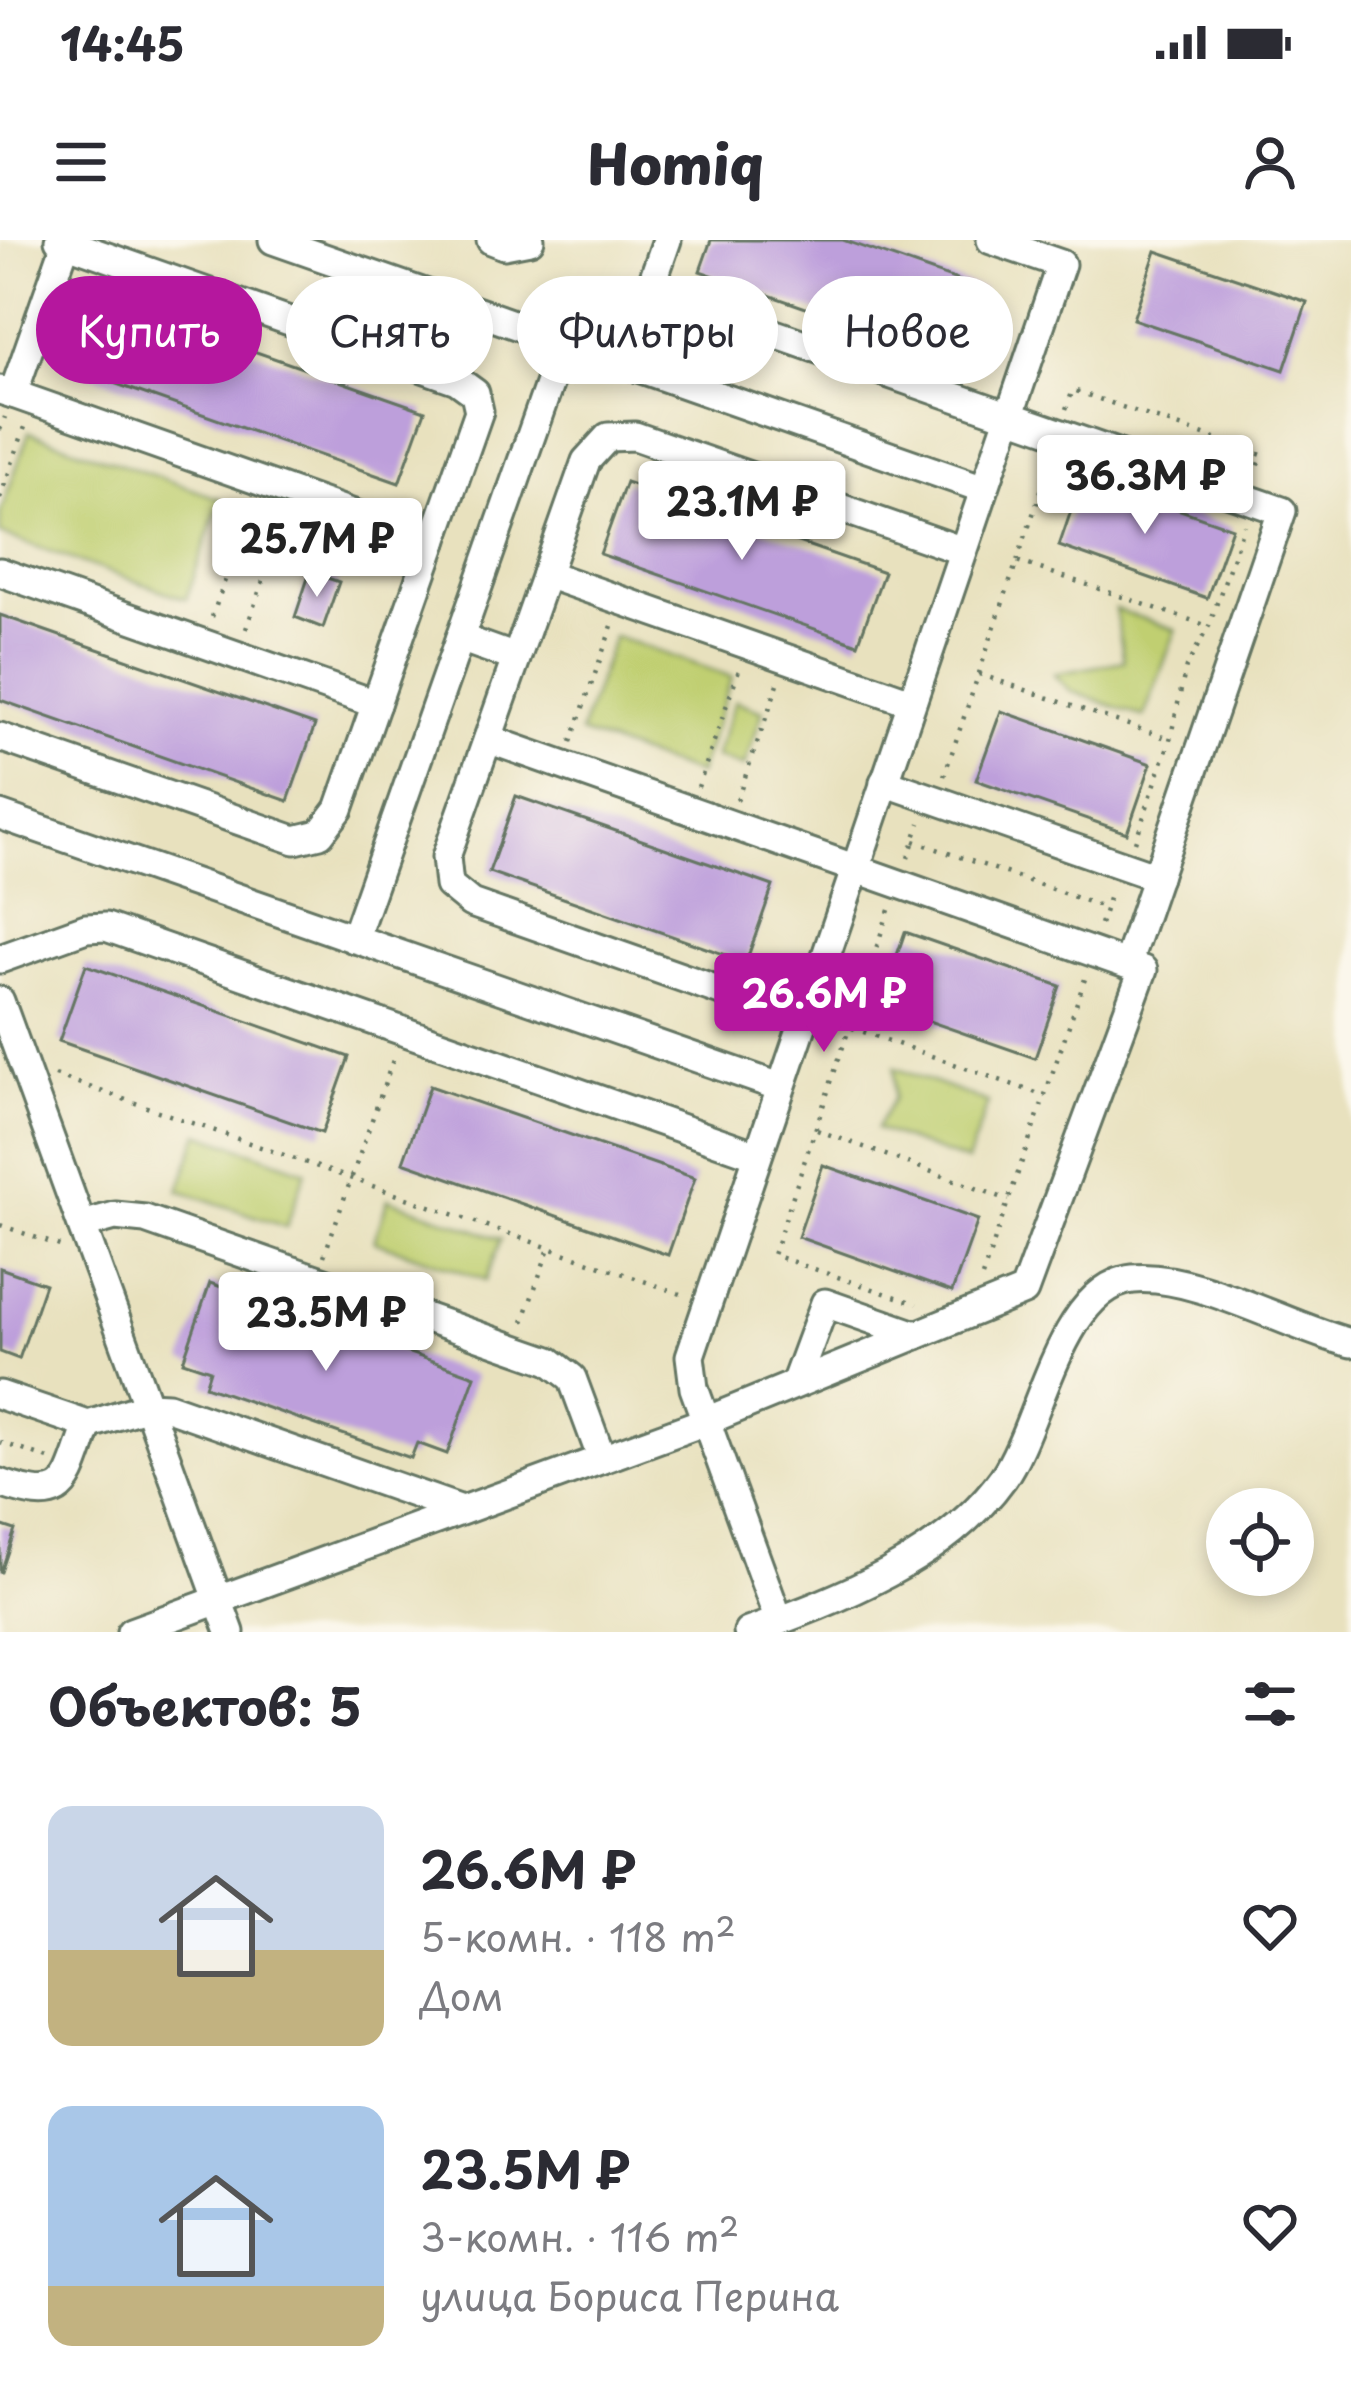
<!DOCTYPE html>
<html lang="ru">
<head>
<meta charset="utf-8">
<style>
	:root { --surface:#fff; --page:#f2f2f3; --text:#2b2b33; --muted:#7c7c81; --accent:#b5179e }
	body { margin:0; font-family:"Playpen Sans",sans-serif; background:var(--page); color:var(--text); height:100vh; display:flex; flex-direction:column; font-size:45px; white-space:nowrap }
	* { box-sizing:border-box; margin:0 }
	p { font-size:39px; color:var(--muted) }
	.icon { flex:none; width:66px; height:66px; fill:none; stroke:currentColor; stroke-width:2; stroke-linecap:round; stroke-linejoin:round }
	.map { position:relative; height:1392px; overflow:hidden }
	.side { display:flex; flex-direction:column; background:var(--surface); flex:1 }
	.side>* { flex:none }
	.top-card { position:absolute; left:36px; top:36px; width:1281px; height:108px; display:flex; gap:24px }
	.tools { position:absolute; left:1206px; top:1248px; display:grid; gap:24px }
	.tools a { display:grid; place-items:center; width:108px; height:108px; border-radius:50%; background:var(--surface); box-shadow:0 6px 18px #0003; font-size:60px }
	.price { position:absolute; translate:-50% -102px; padding:0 27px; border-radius:12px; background:#fff; color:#222; font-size:39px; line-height:78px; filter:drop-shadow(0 3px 6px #0008) }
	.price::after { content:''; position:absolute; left:50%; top:72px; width:36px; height:27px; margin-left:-18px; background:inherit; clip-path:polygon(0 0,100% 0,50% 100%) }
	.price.selected { background:var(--accent); color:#fff }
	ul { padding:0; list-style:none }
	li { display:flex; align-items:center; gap:36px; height:300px; padding:0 48px }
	li span { display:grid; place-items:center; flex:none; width:336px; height:240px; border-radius:24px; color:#555 }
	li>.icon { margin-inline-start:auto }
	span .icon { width:144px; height:144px; fill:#fffc; stroke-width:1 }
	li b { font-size:51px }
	h2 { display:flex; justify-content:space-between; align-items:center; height:144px; padding:0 48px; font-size:51px }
	.tag { padding:0 42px; border-radius:54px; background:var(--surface); box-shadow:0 6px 18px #0003; font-size:42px; line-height:108px }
	.tag.selected { background:var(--accent); color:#fff }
	.status { display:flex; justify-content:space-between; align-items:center; height:84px; padding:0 60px; background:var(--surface); direction:ltr }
	.status svg { height:33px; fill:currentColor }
	header { display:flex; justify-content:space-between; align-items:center; height:156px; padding:0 48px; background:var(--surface); font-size:54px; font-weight:800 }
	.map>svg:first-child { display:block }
	.green { fill:#c0cf71; stroke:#708652; stroke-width:3 }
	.building { fill:#bd9fdb }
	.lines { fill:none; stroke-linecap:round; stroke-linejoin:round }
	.minor-casing { stroke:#657664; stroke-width:33 }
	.path { stroke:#657664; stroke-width:4.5; stroke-dasharray:3 9; stroke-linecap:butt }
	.minor { stroke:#fff; stroke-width:27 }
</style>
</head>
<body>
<div class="status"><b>14:45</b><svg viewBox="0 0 49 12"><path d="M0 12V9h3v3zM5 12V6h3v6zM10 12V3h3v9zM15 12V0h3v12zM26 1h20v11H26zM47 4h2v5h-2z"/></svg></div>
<header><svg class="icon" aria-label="menu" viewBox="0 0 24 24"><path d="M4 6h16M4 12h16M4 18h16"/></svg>Homiq<svg class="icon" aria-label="person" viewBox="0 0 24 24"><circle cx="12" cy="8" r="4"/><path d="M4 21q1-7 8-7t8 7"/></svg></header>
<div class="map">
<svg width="1351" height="1392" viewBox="0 0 1351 1392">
	<rect width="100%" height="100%" fill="#fbf7ec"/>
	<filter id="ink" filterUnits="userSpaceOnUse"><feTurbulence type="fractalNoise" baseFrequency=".00833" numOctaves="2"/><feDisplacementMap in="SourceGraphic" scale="24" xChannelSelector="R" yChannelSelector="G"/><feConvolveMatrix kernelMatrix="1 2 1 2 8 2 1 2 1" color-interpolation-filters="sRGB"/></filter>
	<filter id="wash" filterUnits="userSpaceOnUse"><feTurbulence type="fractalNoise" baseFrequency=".004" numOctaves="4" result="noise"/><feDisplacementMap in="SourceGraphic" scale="48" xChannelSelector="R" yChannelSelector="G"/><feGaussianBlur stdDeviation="2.7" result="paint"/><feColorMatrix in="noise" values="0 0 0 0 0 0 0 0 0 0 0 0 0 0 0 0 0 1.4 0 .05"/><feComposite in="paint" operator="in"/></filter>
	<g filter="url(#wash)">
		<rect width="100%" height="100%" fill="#e8e1be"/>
		<g class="green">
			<polygon points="29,192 221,259 186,359 0,294 0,274"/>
			<polygon points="1115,369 1176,390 1144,477 1070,451 1054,434 1124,421"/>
			<polygon points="614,396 732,437 698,534 580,493"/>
			<polygon points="735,461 763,471 744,527 715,517"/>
			<polygon points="895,828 988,863 967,922 876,889 894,858"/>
			<polygon points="199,893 306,931 286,987 179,950"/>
			<polygon points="388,959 501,999 486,1040 374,1001"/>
		</g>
		<g id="blocks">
			<g class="building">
				<polygon points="711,0 843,0 983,49 958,121 700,31"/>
				<polygon points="1156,11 1307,62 1284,130 1133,79"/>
				<polygon points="93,55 425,171 399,243 68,127"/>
				<polygon points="1083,236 1232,288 1207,358 1059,306"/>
				<polygon points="626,242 884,332 858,404 600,314"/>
				<polygon points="310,332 339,342 323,388 295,377"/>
				<polygon points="0,375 315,485 288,561 0,460"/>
				<polygon points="1001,471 1151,524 1127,593 976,540"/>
				<polygon points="516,556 773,646 746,722 489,632"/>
				<polygon points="905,692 1060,746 1035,818 880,764"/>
				<polygon points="86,725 349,817 322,893 59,801"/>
				<polygon points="430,846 695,938 668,1015 403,922"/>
				<polygon points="823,925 978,980 952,1052 798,997"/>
				<polygon points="0,1028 45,1044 19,1119 0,1112"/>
				<polygon points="210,1043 475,1136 447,1214 417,1203 411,1218 205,1146 210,1130 183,1121"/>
				<polygon points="0,1285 15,1290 1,1332 0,1332"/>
			</g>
		</g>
	</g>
	<g filter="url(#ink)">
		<use href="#blocks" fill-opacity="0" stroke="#657664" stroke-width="3"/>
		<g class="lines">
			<g class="minor-casing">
				<g id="minor">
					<polyline points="273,0 984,249"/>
					<polyline points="491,0 504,5 530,0"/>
					<polyline points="649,50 1282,271 1127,724"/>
					<polyline points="624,123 667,0"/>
					<polyline points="0,150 13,154 67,0"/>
					<polyline points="13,154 433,302"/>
					<polyline points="0,332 376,464"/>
					<polyline points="546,334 911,462"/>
					<polyline points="460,398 516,418"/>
					<polyline points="0,497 295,600 320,594 339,569 479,171 475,153 457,140 59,0"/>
					<polyline points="884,542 1157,637"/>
					<polyline points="0,575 780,847"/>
					<polyline points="354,699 564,102"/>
					<polyline points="0,719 86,688 106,687 757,915"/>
					<polyline points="0,761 230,1392"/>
					<polyline points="803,780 471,663 449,645 446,617 586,221 608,197 635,196 963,311"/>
					<polyline points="82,985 115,976 145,979 550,1121 572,1138 602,1219"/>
					<polyline points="795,1144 825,1063 916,1095"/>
					<polyline points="0,1155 88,1185 148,1166 168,1167 462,1270"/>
					<path d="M0 1243C69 1267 66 1246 88 1185"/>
					<polyline points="779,1381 694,1148 690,1116 1061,24 991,0"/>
					<polyline points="131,1392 706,1181 1024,1051 1143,730 488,499"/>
					<path d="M748 1392C839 1359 945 1319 1003 1238 1040 1186 1060 1047 1133 1039 1196 1033 1288 1087 1351 1103"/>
				</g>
			</g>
			<g class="path">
				<polyline points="1066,169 1073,150 1262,215 1256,234"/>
				<polyline points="0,190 5,177"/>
				<polyline points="0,258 26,184"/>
				<polyline points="1017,321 1052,219"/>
				<polyline points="212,377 252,263"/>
				<polyline points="246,389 286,275"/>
				<polyline points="979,434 1172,500"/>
				<polyline points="571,502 613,383"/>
				<polyline points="944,536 1017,321 1211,387"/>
				<polyline points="698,547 740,427"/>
				<polyline points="737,560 779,441"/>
				<polyline points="914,601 1106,668"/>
				<polyline points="1135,602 1170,500 1186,427 1209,386 1244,285"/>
				<polyline points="908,618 920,583"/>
				<polyline points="889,670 773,1015 917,1064"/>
				<polyline points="1100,684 1112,650"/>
				<polyline points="852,788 1045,856"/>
				<polyline points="55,835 684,1055"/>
				<polyline points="817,890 1009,960"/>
				<polyline points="0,985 60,1006"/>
				<polyline points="324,1016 394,817"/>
				<polyline points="982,1037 1086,736"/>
				<polyline points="523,1082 549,1008"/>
				<polyline points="0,1202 51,1220"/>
			</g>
			<use href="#minor" class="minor"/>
		</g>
	</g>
</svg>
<div class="tools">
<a><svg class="icon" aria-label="locate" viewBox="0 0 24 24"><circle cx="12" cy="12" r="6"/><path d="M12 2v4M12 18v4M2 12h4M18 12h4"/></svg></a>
</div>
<b class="price" style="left:1145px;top:297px">36.3M ₽</b>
<b class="price" style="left:742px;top:323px">23.1M ₽</b>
<b class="price" style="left:317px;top:360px">25.7M ₽</b>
<b class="price selected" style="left:824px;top:815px">26.6M ₽</b>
<b class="price" style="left:326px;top:1134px">23.5M ₽</b>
<div class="top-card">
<a class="tag selected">Купить</a>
<a class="tag">Снять</a>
<a class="tag">Фильтры</a>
<a class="tag">Новое</a>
</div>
</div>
<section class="side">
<h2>Объектов: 5<svg class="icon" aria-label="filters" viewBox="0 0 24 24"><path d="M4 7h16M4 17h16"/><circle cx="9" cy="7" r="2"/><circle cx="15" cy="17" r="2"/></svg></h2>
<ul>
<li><span style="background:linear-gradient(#c9d6e8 60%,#c2b280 0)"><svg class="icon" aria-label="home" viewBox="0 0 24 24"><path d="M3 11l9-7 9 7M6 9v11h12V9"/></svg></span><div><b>26.6M ₽</b><p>5-комн. · 118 m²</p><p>Дом</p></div><svg class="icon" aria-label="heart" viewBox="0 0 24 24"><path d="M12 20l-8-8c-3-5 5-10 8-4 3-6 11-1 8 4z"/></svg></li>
<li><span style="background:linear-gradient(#a9c7e8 75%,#c2b280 0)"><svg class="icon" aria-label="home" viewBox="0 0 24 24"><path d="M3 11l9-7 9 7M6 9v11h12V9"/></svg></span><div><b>23.5M ₽</b><p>3-комн. · 116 m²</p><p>улица Бориса Перина</p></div><svg class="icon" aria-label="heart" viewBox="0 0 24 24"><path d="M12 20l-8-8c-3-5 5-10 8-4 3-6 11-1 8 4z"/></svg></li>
</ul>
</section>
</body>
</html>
